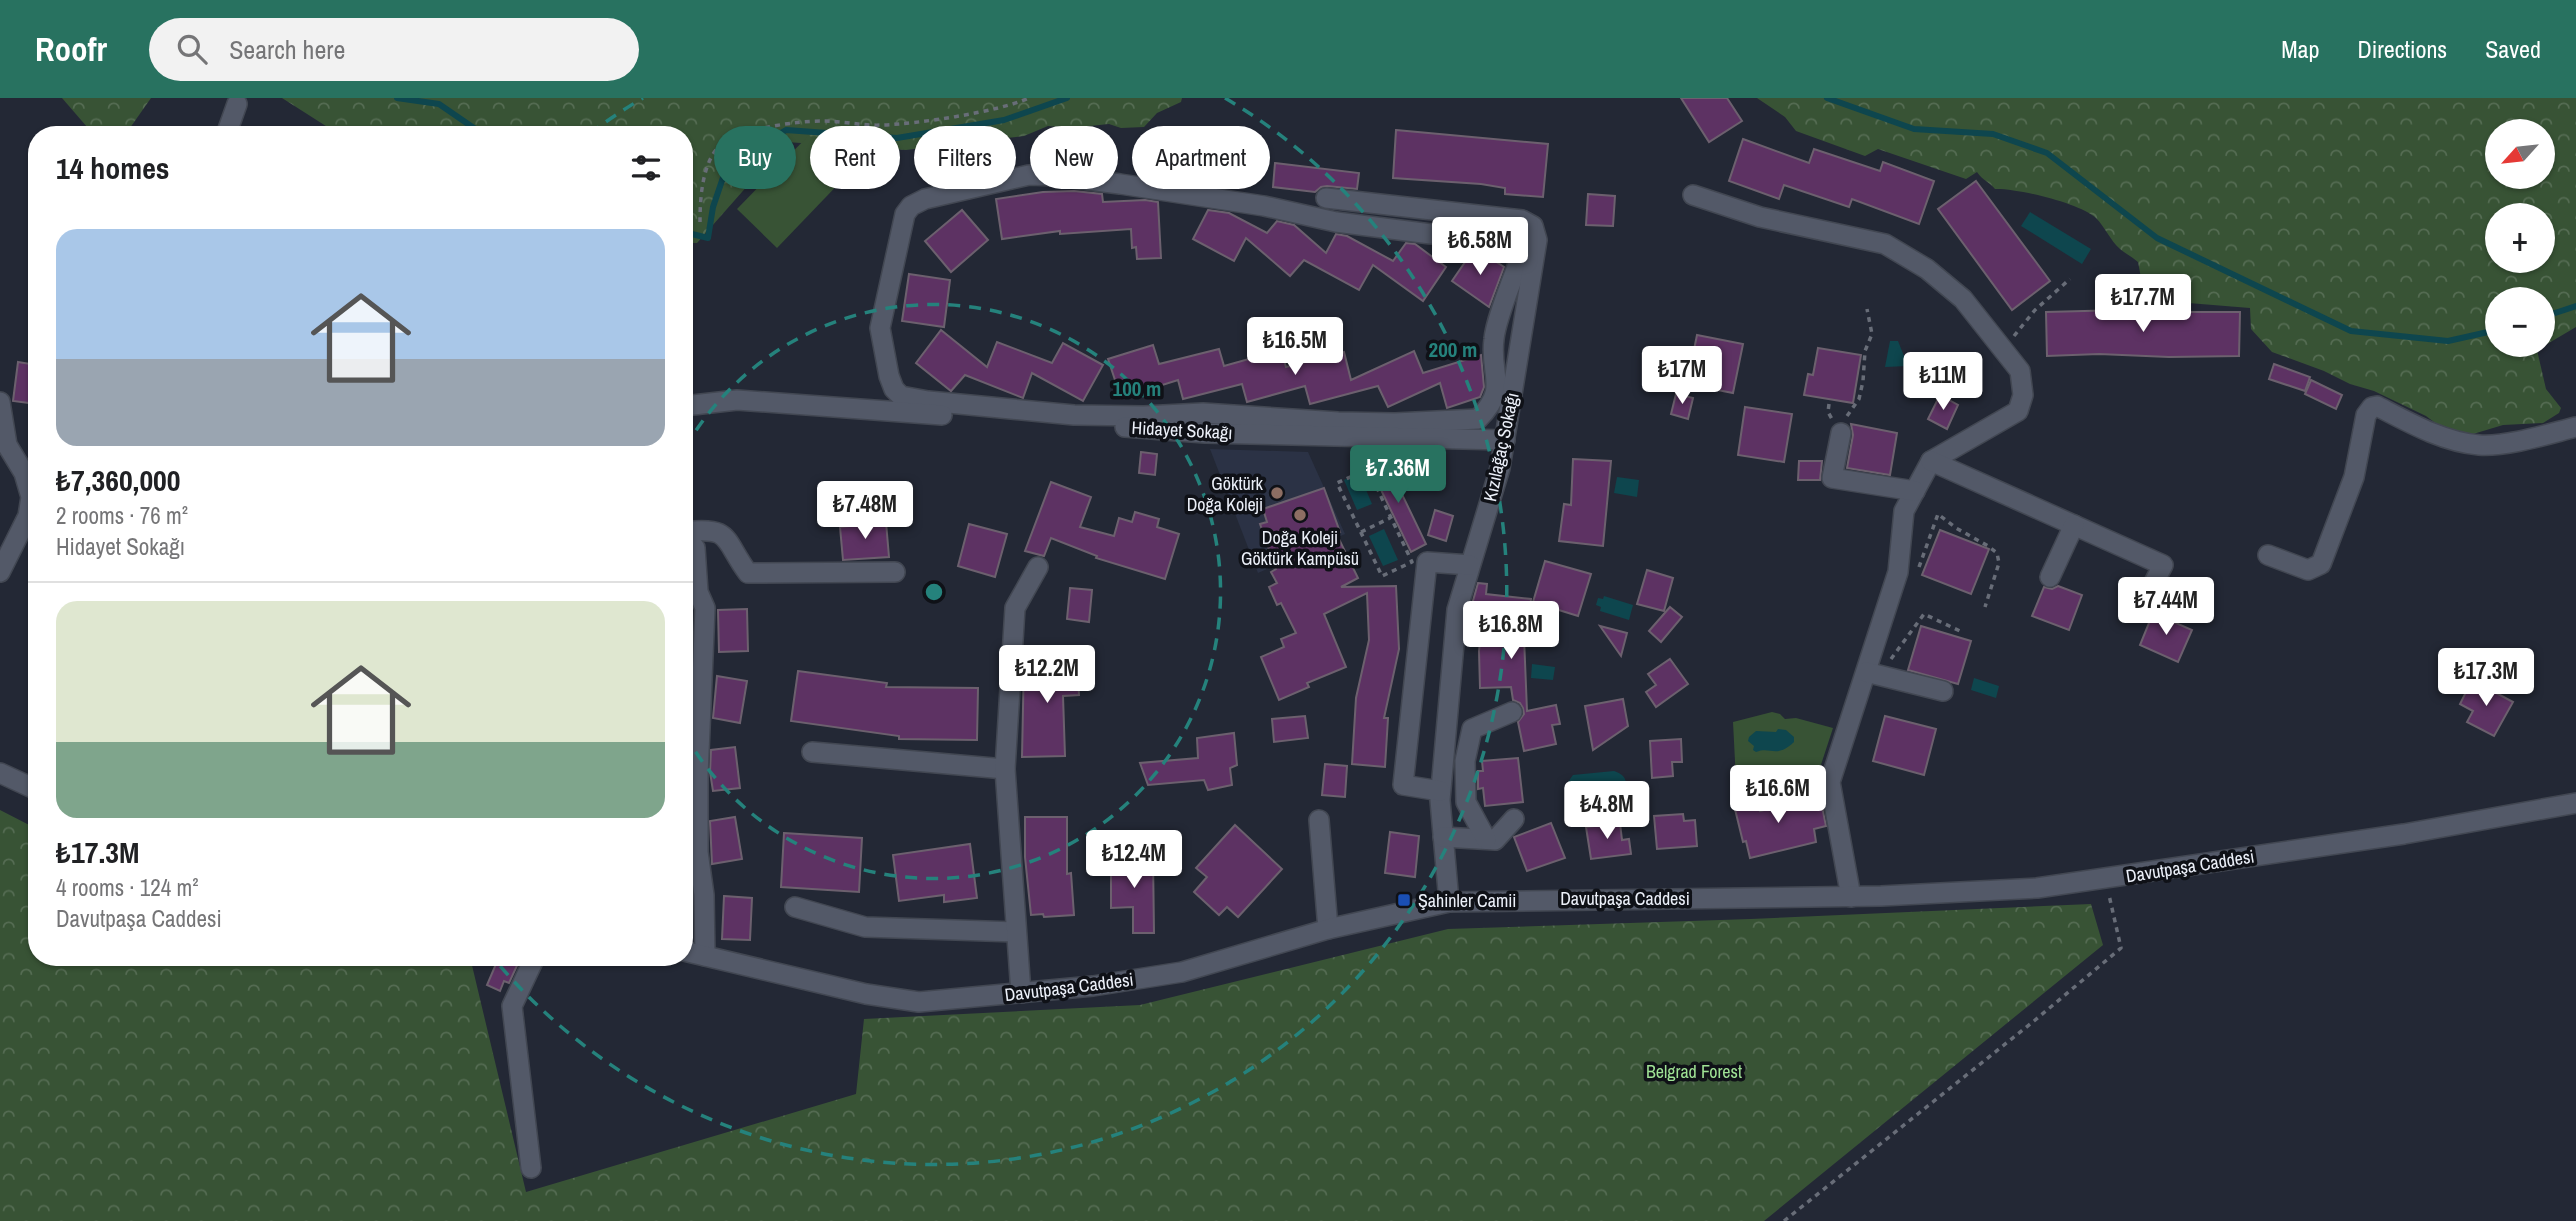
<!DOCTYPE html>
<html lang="en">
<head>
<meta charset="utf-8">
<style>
	:root { --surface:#fff; --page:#f2f2f2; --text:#202124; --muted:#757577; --line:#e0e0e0; --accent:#287260 }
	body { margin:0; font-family:"Archivo Narrow",sans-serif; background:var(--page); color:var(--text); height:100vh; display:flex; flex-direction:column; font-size:26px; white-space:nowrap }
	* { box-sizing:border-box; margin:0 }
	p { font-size:23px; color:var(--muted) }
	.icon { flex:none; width:38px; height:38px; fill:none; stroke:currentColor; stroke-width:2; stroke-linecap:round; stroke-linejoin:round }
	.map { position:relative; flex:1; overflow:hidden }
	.side { position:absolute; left:28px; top:28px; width:665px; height:840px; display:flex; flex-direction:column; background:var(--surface); border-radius:28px; box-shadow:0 2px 5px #0004 }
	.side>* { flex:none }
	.hud { position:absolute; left:714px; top:28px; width:665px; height:63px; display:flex; gap:14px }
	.needle { width:46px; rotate:243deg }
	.fabs { position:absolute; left:2485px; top:21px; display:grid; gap:14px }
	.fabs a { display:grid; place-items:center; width:70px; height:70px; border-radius:50%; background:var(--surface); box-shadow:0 2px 5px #0004; font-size:35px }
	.price { position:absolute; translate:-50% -60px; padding:0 16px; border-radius:7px; background:#fff; color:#222; font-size:23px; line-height:46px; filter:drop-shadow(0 2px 4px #0008) }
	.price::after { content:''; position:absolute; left:50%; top:42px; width:21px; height:16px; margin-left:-10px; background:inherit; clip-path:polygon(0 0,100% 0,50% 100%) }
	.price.active { background:var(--accent); color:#fff }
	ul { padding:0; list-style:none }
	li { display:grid; align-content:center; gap:14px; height:371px; padding:0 28px }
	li+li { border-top:2px solid var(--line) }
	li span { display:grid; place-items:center; height:217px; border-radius:21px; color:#555 }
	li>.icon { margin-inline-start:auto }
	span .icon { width:126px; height:126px; fill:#fffc; stroke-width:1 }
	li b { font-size:30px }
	h2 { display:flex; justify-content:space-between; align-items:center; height:84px; padding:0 28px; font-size:30px }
	.pill { padding:0 24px; border-radius:32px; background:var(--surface); box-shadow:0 2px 5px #0004; font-size:24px; line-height:63px }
	.pill.active { background:var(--accent); color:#fff }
	header { display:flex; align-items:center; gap:42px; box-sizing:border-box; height:98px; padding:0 35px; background:var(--accent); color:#fff }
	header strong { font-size:33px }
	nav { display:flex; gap:38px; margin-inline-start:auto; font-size:24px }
	.search { width:490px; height:63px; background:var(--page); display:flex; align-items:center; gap:18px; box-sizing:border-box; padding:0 24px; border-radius:38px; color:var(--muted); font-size:26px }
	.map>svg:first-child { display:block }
	.built { fill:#2b3245 }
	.forest { fill:url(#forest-crowns); fill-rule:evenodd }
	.garden { fill:#385335 }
	.water { fill:#0e464e }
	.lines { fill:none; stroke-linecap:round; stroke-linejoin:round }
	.stream { stroke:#0e464e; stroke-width:6 }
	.building { fill:#5d3263; stroke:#6c606e; stroke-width:2 }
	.minor-casing { stroke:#424752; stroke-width:22 }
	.path { stroke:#686d78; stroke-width:3.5; stroke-dasharray:5 5; stroke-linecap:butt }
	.minor { stroke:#535968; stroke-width:19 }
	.ring { fill:none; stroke:#25827c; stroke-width:3.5; stroke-dasharray:12 9 }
	.education-dot { fill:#8d6e63; stroke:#0f1117; stroke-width:2.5 }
	.transit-dot { fill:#1a4fb4; stroke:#0f1117; stroke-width:2.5 }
	.labels { text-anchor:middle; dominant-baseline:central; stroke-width:7; stroke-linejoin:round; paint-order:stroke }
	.street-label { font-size:18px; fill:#ecf0f9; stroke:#0f1117 }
	.poi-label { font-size:18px; fill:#ecf0f9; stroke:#0f1117; text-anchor:end }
	.park-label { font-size:18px; fill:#9fe295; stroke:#0f1117 }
	.centre { fill:#25827c; stroke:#0f1117; stroke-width:3.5 }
	.ring-label { font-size:21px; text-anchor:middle; font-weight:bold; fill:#25827c; stroke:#0f1117; stroke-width:7; stroke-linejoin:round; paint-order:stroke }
</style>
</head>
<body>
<header>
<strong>Roofr</strong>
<div class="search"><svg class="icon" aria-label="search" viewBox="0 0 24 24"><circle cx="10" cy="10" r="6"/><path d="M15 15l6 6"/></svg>Search here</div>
<nav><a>Map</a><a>Directions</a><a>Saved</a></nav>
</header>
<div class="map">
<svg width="2576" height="1123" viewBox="0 0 2576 1123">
	<defs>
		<pattern id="forest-crowns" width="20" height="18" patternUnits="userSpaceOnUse" patternTransform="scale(1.75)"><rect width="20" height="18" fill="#385335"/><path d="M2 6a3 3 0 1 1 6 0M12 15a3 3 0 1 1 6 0" fill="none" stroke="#556c53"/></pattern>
	</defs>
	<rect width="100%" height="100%" fill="#232835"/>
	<polygon class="built" points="1210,351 1308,354 1345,436 1258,475"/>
	<g class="forest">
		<polygon points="62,0 151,0 125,37 94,37"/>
		<polygon points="282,0 1182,0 1181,4 1157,15 1144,29 1121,30 1109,26 1070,30 1048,28 1024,38 906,52 786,44 697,145 684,145 684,37 340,37"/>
		<path d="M1757 0H2576V229L2537 252 2546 291 2561 310 2559 315 2543 325 2503 327 2473 336 2442 330 2426 318 2374 293 2350 286 2324 273 2272 254 2251 231 2250 210 2164 203 2142 185 2138 164C2132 159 2125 155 2120 151 2110 142 2105 129 2096 120 2080 105 2017 90 1995 91 1990 84 1983 83 1977 74L1966 81 1878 51 1865 58 1796 33 1785 19ZM2497 33H2543V79H2497ZM2497 117H2543V163H2497ZM2497 201H2543V247H2497Z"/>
		<polygon points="0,712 37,731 37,859 470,859 526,1094 856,996 864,921 1140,907 1448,831 1751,821 2091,806 2103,847 1764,1123 0,1123"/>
	</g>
	<g class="garden">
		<polygon points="809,37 849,75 777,150 737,111"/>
		<polygon points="1772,614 1780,616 1785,621 1796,620 1833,630 1814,688 1803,688 1792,703 1765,703 1754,688 1748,689 1737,702 1733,624"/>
	</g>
	<g class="water">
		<polygon points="2030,114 2091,151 2082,166 2021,128"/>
		<polygon points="1890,243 1898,243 1908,268 1885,269"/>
		<polygon points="1359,375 1372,406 1357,412 1344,382"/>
		<polygon points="1617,379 1639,382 1637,399 1614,395"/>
		<polygon points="1384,431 1398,462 1383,468 1369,438"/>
		<polygon points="1604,498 1633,507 1629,522 1600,513 1601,509 1596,507 1598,500 1603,501"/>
		<polygon points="1533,521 1556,524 1554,537 1531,534"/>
		<polygon points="1532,566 1555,569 1553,582 1531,580"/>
		<polygon points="1974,580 1999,588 1996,600 1971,592"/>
		<path d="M1778 631 1786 632 1794 639V644C1776 661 1771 648 1756 654L1753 652 1754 648 1748 643 1749 639 1756 633 1776 634Z"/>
		<path d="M1614 673C1625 677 1627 681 1626 693L1618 700C1602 701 1547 710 1573 677Z"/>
	</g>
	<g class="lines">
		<g class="stream">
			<polyline points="397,0 439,6 484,37"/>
			<polyline points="1827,0 1914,31 1993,36 2047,55 2157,140 2351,233 2448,243 2497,232"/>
			<polyline points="684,134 708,140 713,109 728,65 786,32 897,40 1004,22 1067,0"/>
			<polyline points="2543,219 2576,208"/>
		</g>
	</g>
	<g class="building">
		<polygon points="1681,0 1727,0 1742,23 1709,44"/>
		<polygon points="1396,32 1548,46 1543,99 1505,96 1505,90 1481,86 1393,80"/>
		<polygon points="1743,41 1809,65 1814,51 1880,73 1883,64 1934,83 1919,126 1852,101 1849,109 1784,87 1779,101 1729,83"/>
		<polygon points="1275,65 1359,75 1357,91 1327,88 1321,89 1315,94 1273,89"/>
		<polygon points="1976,83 2050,183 2012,212 1938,111"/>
		<polygon points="1074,93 1102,96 1103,104 1145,102 1158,104 1161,160 1137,161 1136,149 1132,150 1131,131 1060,136 1060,133 1002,141 996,101 1043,94"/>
		<polygon points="1588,96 1615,98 1613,128 1586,127"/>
		<polygon points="962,112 988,142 951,174 925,143"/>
		<polygon points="1208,112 1229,115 1267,135 1277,123 1294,127 1326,155 1336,136 1347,138 1393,163 1406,145 1415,146 1446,169 1423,203 1373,167 1359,192 1304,162 1290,178 1246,140 1234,163 1193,141"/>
		<polygon points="1474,151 1478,152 1504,169 1489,209 1452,183"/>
		<polygon points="909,176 950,182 944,229 902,223"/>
		<polygon points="2123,212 2187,216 2187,214 2240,214 2239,258 2169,259 2099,256 2047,258 2046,214"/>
		<polygon points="941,232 987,269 997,244 1052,265 1063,245 1103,267 1083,303 1032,275 1023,300 965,277 951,293 916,265"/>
		<polygon points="1697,237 1743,246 1733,295 1687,286"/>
		<polygon points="1153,247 1159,266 1219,251 1224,268 1281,252 1286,269 1344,254 1351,282 1414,253 1423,275 1481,257 1484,289 1480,299 1447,310 1440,285 1388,309 1378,288 1310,306 1305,288 1247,304 1242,286 1183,301 1178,282 1121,300 1108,261"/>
		<polygon points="1818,250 1861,257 1853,305 1804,297 1808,276 1813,277"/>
		<polygon points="18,264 37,267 37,306 13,303"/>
		<polygon points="2274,266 2310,279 2305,293 2269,281"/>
		<polygon points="2311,282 2342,297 2336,311 2305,296"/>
		<polygon points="1676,296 1693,300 1688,321 1671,316"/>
		<polygon points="1940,297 1958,307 1947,331 1928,321"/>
		<polygon points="1745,309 1792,316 1784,364 1738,357"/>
		<polygon points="1851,326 1897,335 1890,377 1847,370 1853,337"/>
		<polygon points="1141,354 1157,356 1155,377 1139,375"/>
		<polygon points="1385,361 1426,446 1411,454 1370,369"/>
		<polygon points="1573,361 1611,363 1603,448 1559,443 1564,406 1571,407"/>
		<polygon points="1799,363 1822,363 1820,382 1798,382"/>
		<polygon points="1051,384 1091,399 1080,429 1114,438 1119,420 1132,424 1135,414 1159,421 1157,429 1179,436 1165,481 1096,460 1097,458 1051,440 1044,458 1025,453"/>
		<polygon points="1324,390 1340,434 1336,435 1358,480 1341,489 1396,488 1399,551 1384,620 1388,620 1385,669 1352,666 1356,600 1369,542 1367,495 1324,516 1346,569 1307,585 1309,589 1279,602 1261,559 1284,549 1281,541 1296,535 1281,505 1277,507 1269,489 1277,485 1271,474 1276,471 1260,426 1267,424 1263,411"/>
		<polygon points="1435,412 1453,418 1446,443 1428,437"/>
		<polygon points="886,424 889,459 843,462 840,429"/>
		<polygon points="969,426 1007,436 995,479 958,468"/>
		<polygon points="1940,432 1989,451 1971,496 1922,477"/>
		<polygon points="1545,463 1591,476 1578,518 1533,504"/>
		<polygon points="1647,472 1673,480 1664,513 1637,506"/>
		<polygon points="1478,485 1487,486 1486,496 1531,501 1527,539 1524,539 1527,613 1556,607 1560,626 1552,627 1556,646 1524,653 1518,624 1524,616 1523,610 1520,605 1513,602 1511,589 1480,590 1479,553 1483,519 1469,517"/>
		<polygon points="2058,488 2082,497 2069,532 2032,518 2044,489 2052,491"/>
		<polygon points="1070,490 1092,492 1089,524 1067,521"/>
		<polygon points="1670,509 1682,519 1661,544 1649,533"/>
		<polygon points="747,511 748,553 719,554 718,512"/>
		<polygon points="2153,515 2192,532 2178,564 2140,547"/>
		<polygon points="1600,528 1627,535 1621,558"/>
		<polygon points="1921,528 1971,543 1958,586 1908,572"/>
		<polygon points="1077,559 1079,597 1063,598 1065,658 1022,659 1024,562"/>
		<polygon points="1670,561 1688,586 1656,609 1646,594 1656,587 1648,576"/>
		<polygon points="798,573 887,585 886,589 978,590 977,642 899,641 899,638 791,623"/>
		<polygon points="717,578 747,583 740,625 713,620"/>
		<polygon points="2472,582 2513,604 2494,638 2467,624 2473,613 2460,606"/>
		<polygon points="1623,601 1628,628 1593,652 1585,608"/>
		<polygon points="1305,618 1308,640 1274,644 1272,621"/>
		<polygon points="1885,618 1936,631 1924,677 1873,663"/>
		<polygon points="1234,635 1237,667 1230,670 1232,687 1208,692 1204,682 1148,687 1140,665 1198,660 1197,640"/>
		<polygon points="1681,641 1682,664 1672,664 1673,678 1652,680 1650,643"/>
		<polygon points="735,649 740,690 713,693 710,674 711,652"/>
		<polygon points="1518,660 1523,704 1485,708 1483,690 1478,691 1478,673 1483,673 1482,663"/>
		<polygon points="1325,666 1347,668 1345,699 1322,697"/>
		<polygon points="1756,697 1760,713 1820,699 1826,728 1814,731 1816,744 1750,760 1746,743 1743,744 1733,703"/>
		<polygon points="1683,716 1684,723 1695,722 1697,748 1657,751 1654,718"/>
		<polygon points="735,719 742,761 712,766 710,723"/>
		<polygon points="1025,719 1067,719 1067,776 1071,775 1074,817 1044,819 1043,816 1031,817 1025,759"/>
		<polygon points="1551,725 1565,760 1527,773 1514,739"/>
		<polygon points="1620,725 1622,742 1629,741 1631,756 1591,761 1586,729"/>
		<polygon points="1235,727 1282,771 1238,819 1227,809 1219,817 1194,794 1207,779 1196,770"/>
		<polygon points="1390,734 1419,738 1415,779 1385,775"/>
		<polygon points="784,735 862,740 859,794 781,789"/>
		<polygon points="970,746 977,800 944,804 944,797 899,803 893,757"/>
		<polygon points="1111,759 1153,759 1154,835 1133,835 1133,809 1111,810"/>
		<polygon points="724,798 752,800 750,842 722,841"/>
		<polygon points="499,859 521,859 509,885 504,883 500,893 487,887"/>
	</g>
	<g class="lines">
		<g class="minor-casing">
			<g id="minor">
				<polyline points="226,37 237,6"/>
				<path d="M1029 77 1057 78 1120 86 1264 108 1336 124 1431 136 1512 142 1518 150 1519 163C1512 184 1496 220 1494 241 1489 278 1510 289 1478 321L1395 325 1338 324 1203 315 1144 318 1074 317 928 303 901 298 894 291 889 278 880 230 905 116 911 108 925 101Z"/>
				<polyline points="1693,97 1760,119 1885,146 1927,171 1963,201 2020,273 2023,297 2018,313 1931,363 1904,413 1898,474 1830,684 1851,799"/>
				<polyline points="1326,100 1522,122 1533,128 1537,142 1500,370 1457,512 1440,702 1449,804"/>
				<polyline points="0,304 7,347 24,375 31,399 28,418 0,474"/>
				<polyline points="684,308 737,302 942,317"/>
				<polyline points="1125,329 1205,335 1505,342"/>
				<polyline points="1841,335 1832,380 1915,393"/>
				<polyline points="1931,363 2163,467 2144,504"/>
				<path d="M684 434C732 428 723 441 748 475L895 474"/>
				<polyline points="684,438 695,450 698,494 705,510 698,678 698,754 704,797 705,858"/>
				<path d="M2268 457 2308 472 2321 466 2354 379 2366 317 2372 309 2377 308C2408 324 2443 344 2479 347 2507 349 2548 336 2576 329"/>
				<polyline points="2050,479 2074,427"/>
				<polyline points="1866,574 1943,593"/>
				<polyline points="812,654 1005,671"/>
				<polyline points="0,675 37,692"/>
				<polyline points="1440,693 1403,687 1427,464 1470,467"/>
				<polyline points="1319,722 1328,831"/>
				<polyline points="1443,739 1495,742 1514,721"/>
				<polyline points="1486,741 1466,704 1465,663 1472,631 1512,614"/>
				<polyline points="795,809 865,829 1016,834"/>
				<polyline points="684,853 866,896 919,904 1093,888 1182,874 1328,831 1449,804 1881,798 2037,790 2404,736 2576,705"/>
				<polyline points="1021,895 1005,671 1015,510 1038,469"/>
				<polyline points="531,1070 512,908 535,859"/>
			</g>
		</g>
		<g class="path">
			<path d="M700 124C700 100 702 60 724 44 746 30 797 23 823 23 843 23 862 28 882 27 917 26 998 14 1029 0"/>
			<polyline points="2014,238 2035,212 2070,181"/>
			<polyline points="1829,306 1828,314 1832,321"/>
			<polyline points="1847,318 1859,301 1863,283 1865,253 1872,236 1867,211"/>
			<polygon points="1368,371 1412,464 1382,478 1337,385"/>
			<polyline points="1361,434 1390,420"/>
			<polyline points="1919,469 1938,416 1956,430 1988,448 1997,455 1999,465 1985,509"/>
			<polyline points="1891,561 1924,516 1962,534"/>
			<polyline points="1784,1123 2034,923 2121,850 2109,797"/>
		</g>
		<use href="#minor" class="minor"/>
	</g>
	<g class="ring">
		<path d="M685 350A287 287 0 1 1 685 637"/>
		<path d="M589 36A573 573 0 0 1 643 0M1225 0A573 573 0 1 1 495 862"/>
	</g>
	<g class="education-dot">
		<circle cx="1277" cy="395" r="7"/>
		<circle cx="1300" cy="417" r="7"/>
	</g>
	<rect class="transit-dot" x="1397" y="795" width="14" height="14" rx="3.5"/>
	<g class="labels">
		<g class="street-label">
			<text transform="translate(1182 332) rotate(3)">Hidayet Sokağı</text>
			<text transform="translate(1501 349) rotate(-78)">Kızılağaç Sokağı</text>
			<text transform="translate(2190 768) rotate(-9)">Davutpaşa Caddesi</text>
			<text x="1625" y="800">Davutpaşa Caddesi</text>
			<text transform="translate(1069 889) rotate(-7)">Davutpaşa Caddesi</text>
		</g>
		<g class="poi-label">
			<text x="1263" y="385">Göktürk<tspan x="1263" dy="21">Doğa Koleji</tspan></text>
			<text x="1300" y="439" text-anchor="middle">Doğa Koleji<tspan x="1300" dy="21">Göktürk Kampüsü</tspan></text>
			<text x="1418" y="802" text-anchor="start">Şahinler Camii</text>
		</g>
		<g class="park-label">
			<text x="1694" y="973">Belgrad Forest</text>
		</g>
	</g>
	<circle cx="934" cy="494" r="10" class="centre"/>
	<g class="ring-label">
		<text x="1453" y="259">200 m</text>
		<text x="1137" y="298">100 m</text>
	</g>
</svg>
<div class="fabs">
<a><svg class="needle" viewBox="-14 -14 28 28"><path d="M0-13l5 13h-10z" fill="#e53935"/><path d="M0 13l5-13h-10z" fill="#757577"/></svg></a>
<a>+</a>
<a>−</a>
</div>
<b class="price" style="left:1480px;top:179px">₺6.58M</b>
<b class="price" style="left:2143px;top:236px">₺17.7M</b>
<b class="price" style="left:1295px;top:279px">₺16.5M</b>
<b class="price" style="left:1682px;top:308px">₺17M</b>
<b class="price" style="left:1943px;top:314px">₺11M</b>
<b class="price active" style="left:1398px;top:407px">₺7.36M</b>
<b class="price" style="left:865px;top:443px">₺7.48M</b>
<b class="price" style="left:2166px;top:539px">₺7.44M</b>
<b class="price" style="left:1511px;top:563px">₺16.8M</b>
<b class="price" style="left:1047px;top:607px">₺12.2M</b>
<b class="price" style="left:2486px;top:610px">₺17.3M</b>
<b class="price" style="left:1778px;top:727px">₺16.6M</b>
<b class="price" style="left:1607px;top:743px">₺4.8M</b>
<b class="price" style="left:1134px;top:792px">₺12.4M</b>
<div class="hud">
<a class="pill active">Buy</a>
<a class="pill">Rent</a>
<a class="pill">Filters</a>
<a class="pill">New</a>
<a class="pill">Apartment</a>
</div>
<section class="side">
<h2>14 homes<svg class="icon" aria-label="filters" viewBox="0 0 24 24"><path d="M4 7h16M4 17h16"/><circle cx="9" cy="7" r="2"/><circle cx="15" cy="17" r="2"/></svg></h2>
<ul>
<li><span style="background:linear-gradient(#a9c7e8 60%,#9aa5b1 0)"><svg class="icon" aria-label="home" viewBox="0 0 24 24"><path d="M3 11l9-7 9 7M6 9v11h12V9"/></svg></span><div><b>₺7,360,000</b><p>2 rooms · 76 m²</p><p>Hidayet Sokağı</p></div></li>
<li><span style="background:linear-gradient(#dfe7d0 65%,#7fa58c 0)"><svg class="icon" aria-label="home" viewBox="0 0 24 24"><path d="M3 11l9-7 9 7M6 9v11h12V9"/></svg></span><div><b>₺17.3M</b><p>4 rooms · 124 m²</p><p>Davutpaşa Caddesi</p></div></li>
</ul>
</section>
</div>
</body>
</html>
